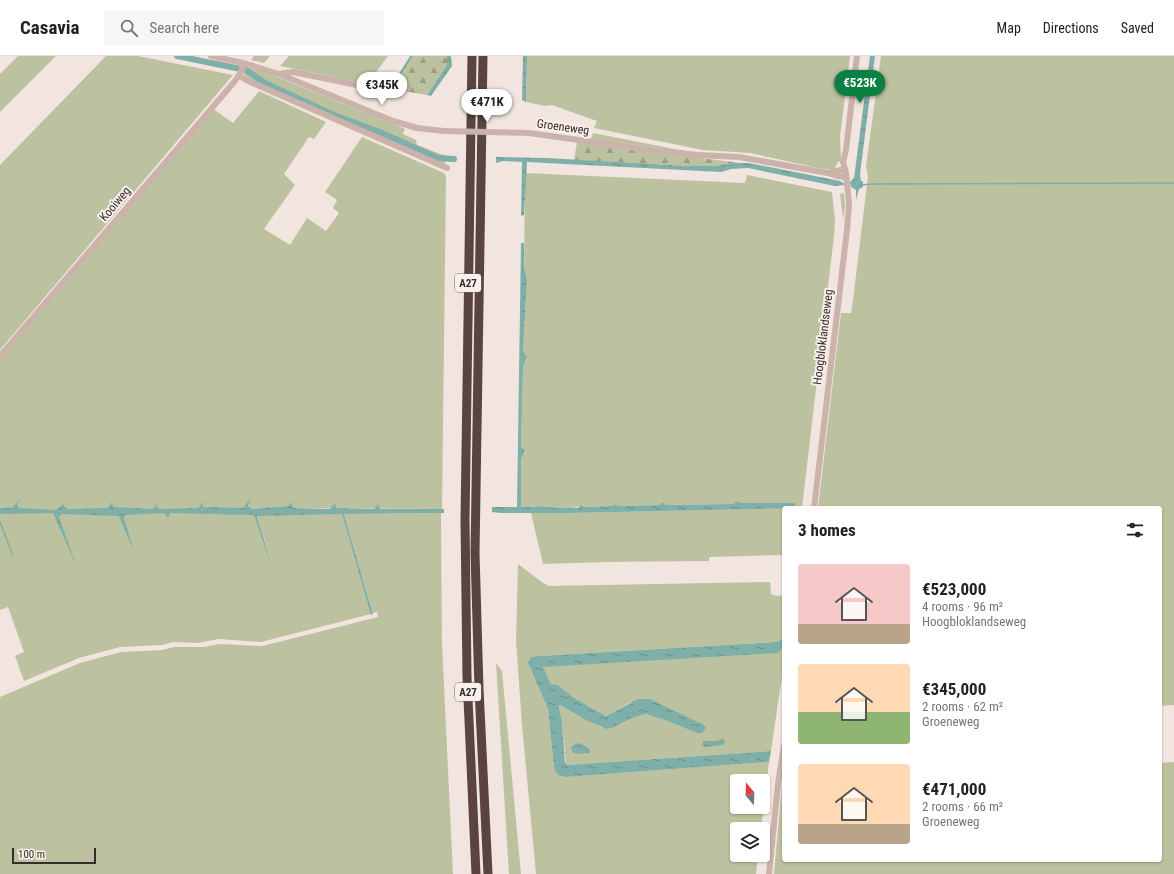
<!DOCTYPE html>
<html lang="en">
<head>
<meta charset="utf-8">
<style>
	:root { --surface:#fff; --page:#f6f6f6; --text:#222; --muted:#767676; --line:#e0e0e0; --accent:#0b8043 }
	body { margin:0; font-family:"Roboto Condensed",sans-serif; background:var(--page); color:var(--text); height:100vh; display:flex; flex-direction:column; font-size:15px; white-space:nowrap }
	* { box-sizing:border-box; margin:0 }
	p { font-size:13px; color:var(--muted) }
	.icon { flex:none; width:22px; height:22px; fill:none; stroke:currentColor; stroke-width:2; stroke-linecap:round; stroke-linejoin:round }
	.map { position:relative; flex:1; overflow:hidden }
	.sheet { position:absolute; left:782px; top:450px; width:380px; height:356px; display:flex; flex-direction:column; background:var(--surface); border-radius:4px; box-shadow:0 1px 3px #0004 }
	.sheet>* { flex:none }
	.needle { width:26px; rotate:341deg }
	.tools { position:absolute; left:730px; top:718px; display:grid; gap:8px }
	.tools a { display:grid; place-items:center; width:40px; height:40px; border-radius:4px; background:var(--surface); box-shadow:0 1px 3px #0004; font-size:20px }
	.scale { position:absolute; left:12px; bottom:10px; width:84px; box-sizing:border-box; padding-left:4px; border:2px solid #382c2a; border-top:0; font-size:11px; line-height:14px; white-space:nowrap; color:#382c2a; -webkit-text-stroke:3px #faf0eb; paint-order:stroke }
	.price { position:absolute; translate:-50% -34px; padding:0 9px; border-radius:14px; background:#fff; color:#222; font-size:13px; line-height:26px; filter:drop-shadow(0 1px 2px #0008) }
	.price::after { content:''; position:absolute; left:50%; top:24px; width:12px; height:9px; margin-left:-6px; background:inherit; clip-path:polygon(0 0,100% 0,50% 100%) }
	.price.on { background:var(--accent); color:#fff }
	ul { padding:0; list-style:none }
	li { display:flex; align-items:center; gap:12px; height:100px; padding:0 16px }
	li span { display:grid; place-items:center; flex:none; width:112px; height:80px; border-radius:4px; color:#555 }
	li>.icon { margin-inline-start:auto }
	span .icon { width:48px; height:48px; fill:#fffc; stroke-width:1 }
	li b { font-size:17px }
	h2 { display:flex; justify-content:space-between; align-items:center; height:48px; padding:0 16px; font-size:17px }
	header { display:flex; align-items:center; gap:24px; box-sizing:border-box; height:56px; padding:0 20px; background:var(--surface); border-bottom:1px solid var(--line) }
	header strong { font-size:19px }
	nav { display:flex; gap:22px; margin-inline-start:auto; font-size:14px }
	.search { width:280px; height:36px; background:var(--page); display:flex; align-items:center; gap:10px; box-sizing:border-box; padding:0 14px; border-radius:4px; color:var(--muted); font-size:15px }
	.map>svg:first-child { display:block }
	.green { fill:#bcc29f; fill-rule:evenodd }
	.forest { fill:url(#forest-firs) }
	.water { fill:url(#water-ripples) }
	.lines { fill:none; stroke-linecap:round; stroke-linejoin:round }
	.stream { stroke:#7eafa8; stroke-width:1.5 }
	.canal { stroke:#7eafa8; stroke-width:6 }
	.minor { stroke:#cbb3ab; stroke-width:6 }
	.highway { stroke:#594441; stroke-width:9 }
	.minor-bridge { stroke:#cbb3ab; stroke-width:6 }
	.labels { text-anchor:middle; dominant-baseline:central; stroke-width:4; stroke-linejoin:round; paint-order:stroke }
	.shield { fill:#faf0eb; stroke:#726764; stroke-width:1 }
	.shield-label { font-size:11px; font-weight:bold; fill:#382c2a }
	.street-label { font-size:12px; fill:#382c2a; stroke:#faf0eb }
</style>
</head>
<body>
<header>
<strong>Casavia</strong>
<div class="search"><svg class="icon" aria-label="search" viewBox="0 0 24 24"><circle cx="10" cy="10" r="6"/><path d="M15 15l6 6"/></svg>Search here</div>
<nav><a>Map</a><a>Directions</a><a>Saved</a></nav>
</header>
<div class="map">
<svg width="1174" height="818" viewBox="0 0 1174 818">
	<defs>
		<pattern id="forest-firs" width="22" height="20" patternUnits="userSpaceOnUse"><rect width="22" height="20" fill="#bcc29f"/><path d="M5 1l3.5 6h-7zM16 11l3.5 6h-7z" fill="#9a9e82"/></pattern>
		<pattern id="water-ripples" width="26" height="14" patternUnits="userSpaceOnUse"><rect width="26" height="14" fill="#7eafa8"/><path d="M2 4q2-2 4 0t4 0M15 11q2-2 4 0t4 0" fill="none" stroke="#688f89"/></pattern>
	</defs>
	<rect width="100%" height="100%" fill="#f2e5df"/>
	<g class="green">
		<polygon points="18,0 56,0 0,56 0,18"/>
		<polygon points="106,0 138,0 233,19 0,294 0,109"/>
		<polygon points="254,0 270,0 264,7 251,4"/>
		<polygon points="289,0 388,0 367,28 280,10"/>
		<polygon points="527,0 850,0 840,80 841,105 838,106 834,113 823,113 750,97 703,94 594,72 597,65 552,49 545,50 526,46"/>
		<polygon points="881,0 1174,0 1174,649 1160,650 1160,452 818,452 841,257 851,257 853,244 868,120 866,110"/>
		<polygon points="245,11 265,16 405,73 403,78 416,84 417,89 446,100 445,109 248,24 243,17"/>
		<polygon points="259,35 326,66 314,83 309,81 284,118 295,129 264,173 290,189 307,162 326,175 339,157 333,152 337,144 325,136 362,81 444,117 446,121 442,453 292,452 291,447 288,450 252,453 248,451 249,447 244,455 253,455 276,522 257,459 342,458 371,558 261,586 219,583 197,587 173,586 162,589 120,591 79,602 24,625 15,600 24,596 8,551 0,554 0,302 212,52 233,67"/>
		<polygon points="593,77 690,96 591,83"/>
		<path d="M525 117 745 127 747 119 832 136 835 164 834 180 802 452H795V450L741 447 737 445 733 448 666 449 663 446 659 449 619 450 615 448 612 450 586 451 583 449 573 452 545 451C540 449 528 452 521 451V404L525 395 521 391 523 310 526 301 523 296 527 223 524 212Z"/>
		<polygon points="844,137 845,151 843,163 840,138"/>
		<polygon points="784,452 784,499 709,501 709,505 605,506 543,508 531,457 571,457"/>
		<polygon points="441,457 442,587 453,818 0,818 0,641 80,607 121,596 163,594 174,591 204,591 219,588 262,590 378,561 377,556 373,557 344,458"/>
		<path d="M518 508 543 527 549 530 770 526 771 538 777 540 784 539V580L779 585 776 586 539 600 528 607 548 653 554 712 558 718 562 721 769 706 761 773H737V799H758L756 818H536L522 669 516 585ZM737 725H763V751H737Z"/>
		<path d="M784 587V606L771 695 567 709 566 708 562 666 559 650 560 649 601 671H614L632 662 646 658 667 665 697 677 631 646 606 660C596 654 585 649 575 643 567 637 560 629 551 628L543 612 544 610 780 595ZM582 688 590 693 584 697 577 698Z"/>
		<polygon points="496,607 502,615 521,818 509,818"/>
		<polygon points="1174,706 1174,818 774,818 782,729 784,729 784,804 1160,804 1160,707"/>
	</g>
	<g class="forest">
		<polygon points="413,0 447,0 447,9 427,39 392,33"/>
		<polygon points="577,86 740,107 715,110 686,110 574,104"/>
	</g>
	<g class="water">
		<polygon points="410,0 413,0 392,33 390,32"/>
		<polygon points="447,0 451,0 452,10 431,40 427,39 447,9"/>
		<polygon points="523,0 527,0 526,46 522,44"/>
		<polygon points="870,0 875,0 860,118 861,125 863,125 863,131 859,133 856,144 856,134 851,131 850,126 854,122"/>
		<polygon points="496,101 546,102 686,110 715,110 734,107 749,107 840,125 845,128 845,129 835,130 748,112 731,113 721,116 702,115 527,106 524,159 521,160 522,106 503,105 496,107"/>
		<path d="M521 187H524V212L527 223 523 296 527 301 523 310 521 391 525 394 521 404V451C528 452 540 449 545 451L573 452H578L581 449 586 451 612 450 615 448 619 450 659 449 663 446 666 449 733 448 737 445 741 447H795V452L571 457H500L492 456V451H517Z"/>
		<polygon points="20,443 17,449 19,452 56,454 65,447 64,450 68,453 108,452 112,446 113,451 153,453 158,447 157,450 159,453 198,452 203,446 203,451 243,452 250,443 248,450 252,453 288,450 291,446 293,452 330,453 335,447 336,452 374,453 378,448 380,453 444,453 444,457 344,458 373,558 371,559 342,458 257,460 276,523 254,459 170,457 168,462 164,457 125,459 124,462 134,496 119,460 62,458 59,461 76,509 53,457 0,458 0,452 12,452"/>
		<polygon points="0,464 13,498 13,501 0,469"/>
		<path d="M784 580C784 586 783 593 778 597L543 611 551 628 558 629 574 642 606 660 638 643H650L702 668 706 671C705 676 701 678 697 677L667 665 646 658 632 662 614 671 607 673 588 665 560 649 559 650 562 666 565 706 567 709 771 695 769 706 565 721C559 721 556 717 554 712L548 653 528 607 531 601 539 600 776 586 779 585Z"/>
		<polygon points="723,683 725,687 723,689 704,691 702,689 703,685 716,685"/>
		<polygon points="578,687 582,688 590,693 589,697 577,698 572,696 571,691"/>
	</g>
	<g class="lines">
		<polyline class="stream" points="862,129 872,128 1174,127"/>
		<polyline class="canal" points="177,0 246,14 265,27 334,59 382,77 438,102 454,103"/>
		<g class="minor">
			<polyline points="211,0 243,7 279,18 393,65 417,72 444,75"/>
			<polyline points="279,18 285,17 293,16 387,35"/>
			<polyline points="239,20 248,25 447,112"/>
			<polyline points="529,77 643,93 698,99 739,101 828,117 837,120 846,121"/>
			<polyline points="828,117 845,113"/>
			<polyline points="0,300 235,25 242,14 243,7"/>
			<polyline points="814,452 847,174 849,148 846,117 843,106 846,94 857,0"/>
			<polyline points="769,818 778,728 784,689"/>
		</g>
		<g class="highway">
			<polyline points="472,0 465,464 467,621 476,818"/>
			<polyline points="483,0 475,497 479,633 488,818"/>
		</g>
		<polyline class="minor-bridge" points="444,75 529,77"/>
	</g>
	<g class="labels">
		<g class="shield">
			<rect x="455" y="218" width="26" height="18" rx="3"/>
			<rect x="455" y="627" width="26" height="18" rx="3"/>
		</g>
		<g class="shield-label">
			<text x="468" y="227">A27</text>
			<text x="468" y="636">A27</text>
		</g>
		<g class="street-label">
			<text transform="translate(563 71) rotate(8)">Groeneweg</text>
			<text transform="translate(115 148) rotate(-50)">Kooiweg</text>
			<text transform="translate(823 281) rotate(-83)">Hoogbloklandseweg</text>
		</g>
	</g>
</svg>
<div class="tools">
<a><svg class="needle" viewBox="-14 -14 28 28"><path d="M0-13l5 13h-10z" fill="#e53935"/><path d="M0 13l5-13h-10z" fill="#767676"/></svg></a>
<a><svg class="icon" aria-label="layers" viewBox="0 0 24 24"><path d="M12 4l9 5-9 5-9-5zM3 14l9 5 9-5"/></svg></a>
</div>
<div class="scale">100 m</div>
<b class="price on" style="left:860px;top:48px">€523K</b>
<b class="price" style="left:382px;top:50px">€345K</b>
<b class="price" style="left:487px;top:67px">€471K</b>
<section class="sheet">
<h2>3 homes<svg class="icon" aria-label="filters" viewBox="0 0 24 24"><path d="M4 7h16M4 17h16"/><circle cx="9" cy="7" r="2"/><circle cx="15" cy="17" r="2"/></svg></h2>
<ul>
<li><span style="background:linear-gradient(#f6c9c9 75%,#b9a48a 0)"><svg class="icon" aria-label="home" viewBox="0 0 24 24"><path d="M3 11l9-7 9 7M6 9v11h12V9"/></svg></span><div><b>€523,000</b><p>4 rooms · 96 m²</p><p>Hoogbloklandseweg</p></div></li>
<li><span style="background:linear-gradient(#ffd9b3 60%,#8fb573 0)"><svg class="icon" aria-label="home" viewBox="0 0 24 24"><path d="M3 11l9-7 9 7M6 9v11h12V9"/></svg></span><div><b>€345,000</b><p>2 rooms · 62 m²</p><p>Groeneweg</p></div></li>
<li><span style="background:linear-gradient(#ffd9b3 75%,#b9a48a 0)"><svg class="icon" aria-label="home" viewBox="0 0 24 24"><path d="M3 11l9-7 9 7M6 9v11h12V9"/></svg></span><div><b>€471,000</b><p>2 rooms · 66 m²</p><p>Groeneweg</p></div></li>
</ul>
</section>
</div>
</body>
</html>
